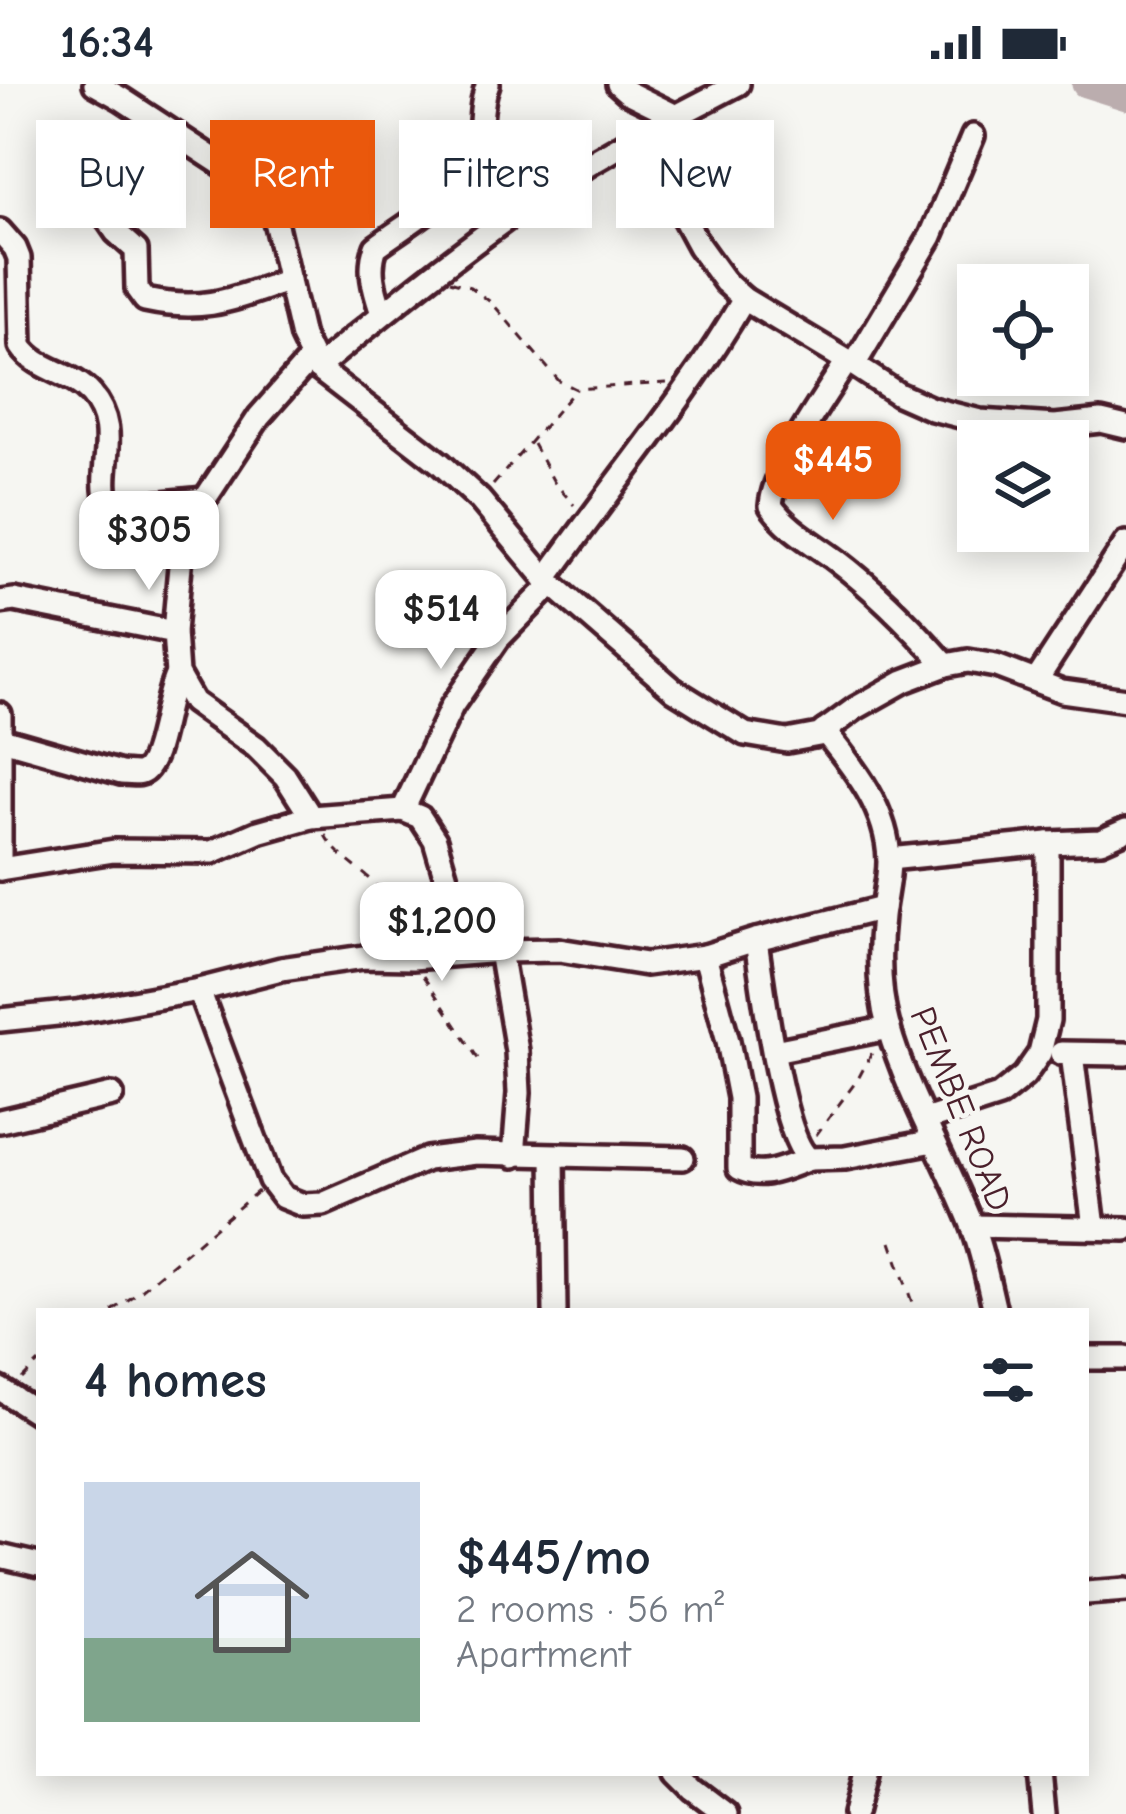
<!DOCTYPE html>
<html lang="en">
<head>
<meta charset="utf-8">
<style>
	:root { --surface:#fff; --page:#f6f6f7; --text:#1f2937; --muted:#747a83; --accent:#ea580c }
	body { margin:0; font-family:"Comic Neue",sans-serif; background:var(--page); color:var(--text); height:100vh; display:flex; flex-direction:column; font-size:45px; white-space:nowrap }
	* { box-sizing:border-box; margin:0 }
	p { font-size:39px; color:var(--muted) }
	.icon { flex:none; width:66px; height:66px; fill:none; stroke:currentColor; stroke-width:2; stroke-linecap:round; stroke-linejoin:round }
	.map { position:relative; flex:1; overflow:hidden }
	.panel { position:absolute; left:36px; top:1224px; width:1053px; height:468px; display:flex; flex-direction:column; background:var(--surface); border-radius:0px; box-shadow:0 6px 30px #0003 }
	.panel>* { flex:none }
	.top-card { position:absolute; left:36px; top:36px; width:1056px; height:108px; display:flex; gap:24px }
	.fabs { position:absolute; left:957px; top:180px; display:grid; gap:24px }
	.fabs a { display:grid; place-items:center; width:132px; height:132px; border-radius:0px; background:var(--surface); box-shadow:0 6px 30px #0003; font-size:60px }
	.price { position:absolute; translate:-50% -102px; padding:0 27px; border-radius:24px; background:#fff; color:#222; font-size:39px; line-height:78px; filter:drop-shadow(0 3px 6px #0008) }
	.price::after { content:''; position:absolute; left:50%; top:72px; width:36px; height:27px; margin-left:-18px; background:inherit; clip-path:polygon(0 0,100% 0,50% 100%) }
	.price.current { background:var(--accent); color:#fff }
	ul { padding:0; list-style:none }
	li { display:flex; align-items:center; gap:36px; height:300px; padding:0 48px }
	li span { display:grid; place-items:center; flex:none; width:336px; height:240px; border-radius:0px; color:#555 }
	li>.icon { margin-inline-start:auto }
	span .icon { width:144px; height:144px; fill:#fffc; stroke-width:1 }
	li b { font-size:51px }
	h2 { display:flex; justify-content:space-between; align-items:center; height:144px; padding:0 48px; font-size:51px }
	.chip { padding:0 42px; border-radius:0px; background:var(--surface); box-shadow:0 6px 30px #0003; font-size:42px; line-height:108px }
	.chip.current { background:var(--accent); color:#fff }
	.status { display:flex; justify-content:space-between; align-items:center; height:84px; padding:0 60px; background:var(--surface); direction:ltr }
	.status svg { height:33px; fill:currentColor }
	.map>svg:first-child { display:block }
	.lines { fill:none; stroke-linecap:round; stroke-linejoin:round }
	.river { stroke:#bbadae; stroke-width:27 }
	.minor-casing { stroke:#4a1f2b; stroke-width:30 }
	.path { stroke:#4a1f2b; stroke-width:3; stroke-dasharray:9 9; stroke-linecap:butt }
	.minor { stroke:#f6f6f2; stroke-width:21 }
	.labels { text-anchor:middle; dominant-baseline:central; stroke-width:10; stroke-linejoin:round; paint-order:stroke }
	.street-label { font-size:36px; fill:#4a1f2b; stroke:#f6f6f2 }
</style>
</head>
<body>
<div class="status"><b>16:34</b><svg viewBox="0 0 49 12"><path d="M0 12V9h3v3zM5 12V6h3v6zM10 12V3h3v9zM15 12V0h3v12zM26 1h20v11H26zM47 4h2v5h-2z"/></svg></div>
<div class="map">
<svg width="1126" height="1730" viewBox="0 0 1126 1730">
	<rect width="100%" height="100%" fill="#f6f6f2"/>
	<filter id="ink" filterUnits="userSpaceOnUse"><feTurbulence type="fractalNoise" baseFrequency=".00833" numOctaves="2"/><feDisplacementMap in="SourceGraphic" scale="24" xChannelSelector="R" yChannelSelector="G"/><feConvolveMatrix kernelMatrix="1 2 1 2 8 2 1 2 1" color-interpolation-filters="sRGB"/></filter>
	<g filter="url(#ink)">
		<g class="lines">
			<polyline class="river" points="1085,0 1126,13"/>
			<g class="minor-casing">
				<g id="minor">
					<polyline points="95,0 122,15 255,102 275,137 302,253 317,284 440,379 480,416 546,495 674,606 745,650 787,657 819,651 856,624 904,597 946,581 968,577 996,582 1062,607 1126,616"/>
					<polyline points="618,0 627,8 676,32"/>
					<path d="M152 35C127 68 111 90 105 132L116 148 136 166 137 205 145 216C205 229 233 215 289 196"/>
					<polyline points="639,51 699,162 725,198 744,215 854,281 898,310 932,325 980,337 1055,342 1101,337 1126,343"/>
					<path d="M0 147 15 164 19 174 21 262C37 287 72 288 91 310 123 346 96 386 108 420L131 422 205 415"/>
					<path d="M382 230C375 208 367 186 376 163 410 137 466 109 477 66 483 44 479 21 488 0"/>
					<polyline points="311,274 259,333 205,415 181,471 174,548 177,590 193,618 256,663 285,692 311,733"/>
					<path d="M847 277C825 313 774 382 771 422 789 447 812 458 836 476 877 507 912 543 946 581"/>
					<polyline points="854,281 931,152 973,52"/>
					<path d="M317 284C386 227 455 171 529 119 594 73 667 37 738 0"/>
					<path d="M546 495C612 401 687 314 744 215"/>
					<polyline points="0,518 14,516 174,548"/>
					<polyline points="1036,597 1126,459"/>
					<polyline points="0,630 0,785"/>
					<path d="M824 647C855 685 888 726 889 777 889 795 884 814 882 832 878 869 878 906 888 942 907 1010 945 1073 971 1138 982 1166 988 1198 995 1227"/>
					<path d="M2 655 121 689C126 689 136 691 141 689 161 682 164 613 177 590"/>
					<polyline points="403,726 452,622 498,555 552,500"/>
					<polyline points="889,775 1048,759 1101,757 1126,746"/>
					<polyline points="0,785 114,767 212,768 258,748 311,733 403,726 420,733 435,756 468,869"/>
					<path d="M756 856C762 898 781 1053 809 1075L845 1074 934 1057"/>
					<polyline points="500,867 517,967 519,1009 514,1072"/>
					<path d="M705 872 728 957 739 1014V1084C762 1097 786 1083 809 1075"/>
					<polyline points="199,906 270,1096 283,1113 303,1121 323,1120 427,1075 476,1069 683,1074"/>
					<polyline points="0,936 76,928 199,906 281,885 364,873 412,874 500,867 559,866 646,880 705,872 752,857 883,824"/>
					<polyline points="774,967 889,944"/>
					<polyline points="1061,969 1126,970"/>
					<polyline points="1072,970 1094,1143"/>
					<polyline points="925,1036 999,1012 1024,992 1040,969 1048,936 1048,759"/>
					<polyline points="0,1037 112,1011"/>
					<polyline points="553,1072 555,1227"/>
					<polyline points="973,1142 1126,1145"/>
					<polyline points="1086,1274 1126,1274"/>
					<polyline points="0,1305 39,1330"/>
					<polyline points="0,1472 39,1481"/>
					<polyline points="1086,1509 1126,1506"/>
					<polyline points="677,1689 693,1705 726,1730"/>
					<polyline points="1040,1689 1044,1730"/>
					<polyline points="854,1730 864,1689"/>
				</g>
			</g>
			<g class="path">
				<polyline points="450,197 470,203 492,219 559,297 576,305 667,299"/>
				<polyline points="533,360 554,398 574,421"/>
				<polyline points="493,401 576,305"/>
				<path d="M325 751C335 770 353 780 369 794 387 810 398 833 406 855"/>
				<polyline points="423,892 481,979"/>
				<polyline points="816,1051 858,995 874,965"/>
				<polyline points="891,1158 915,1227"/>
				<polyline points="112,1227 138,1209 258,1107"/>
				<polyline points="22,1295 39,1278"/>
			</g>
			<use href="#minor" class="minor"/>
		</g>
	</g>
	<g class="labels">
		<g class="street-label">
			<text transform="translate(961 1025) rotate(68)">PEMBE ROAD</text>
		</g>
	</g>
</svg>
<div class="fabs">
<a><svg class="icon" aria-label="locate" viewBox="0 0 24 24"><circle cx="12" cy="12" r="6"/><path d="M12 2v4M12 18v4M2 12h4M18 12h4"/></svg></a>
<a><svg class="icon" aria-label="layers" viewBox="0 0 24 24"><path d="M12 4l9 5-9 5-9-5zM3 14l9 5 9-5"/></svg></a>
</div>
<b class="price current" style="left:833px;top:439px">$445</b>
<b class="price" style="left:149px;top:509px">$305</b>
<b class="price" style="left:441px;top:588px">$514</b>
<b class="price" style="left:442px;top:900px">$1,200</b>
<div class="top-card">
<a class="chip">Buy</a>
<a class="chip current">Rent</a>
<a class="chip">Filters</a>
<a class="chip">New</a>
</div>
<section class="panel">
<h2>4 homes<svg class="icon" aria-label="filters" viewBox="0 0 24 24"><path d="M4 7h16M4 17h16"/><circle cx="9" cy="7" r="2"/><circle cx="15" cy="17" r="2"/></svg></h2>
<ul>
<li><span style="background:linear-gradient(#c9d6e8 65%,#7fa58c 0)"><svg class="icon" aria-label="home" viewBox="0 0 24 24"><path d="M3 11l9-7 9 7M6 9v11h12V9"/></svg></span><div><b>$445/mo</b><p>2 rooms · 56 m²</p><p>Apartment</p></div></li>
</ul>
</section>
</div>
</body>
</html>
